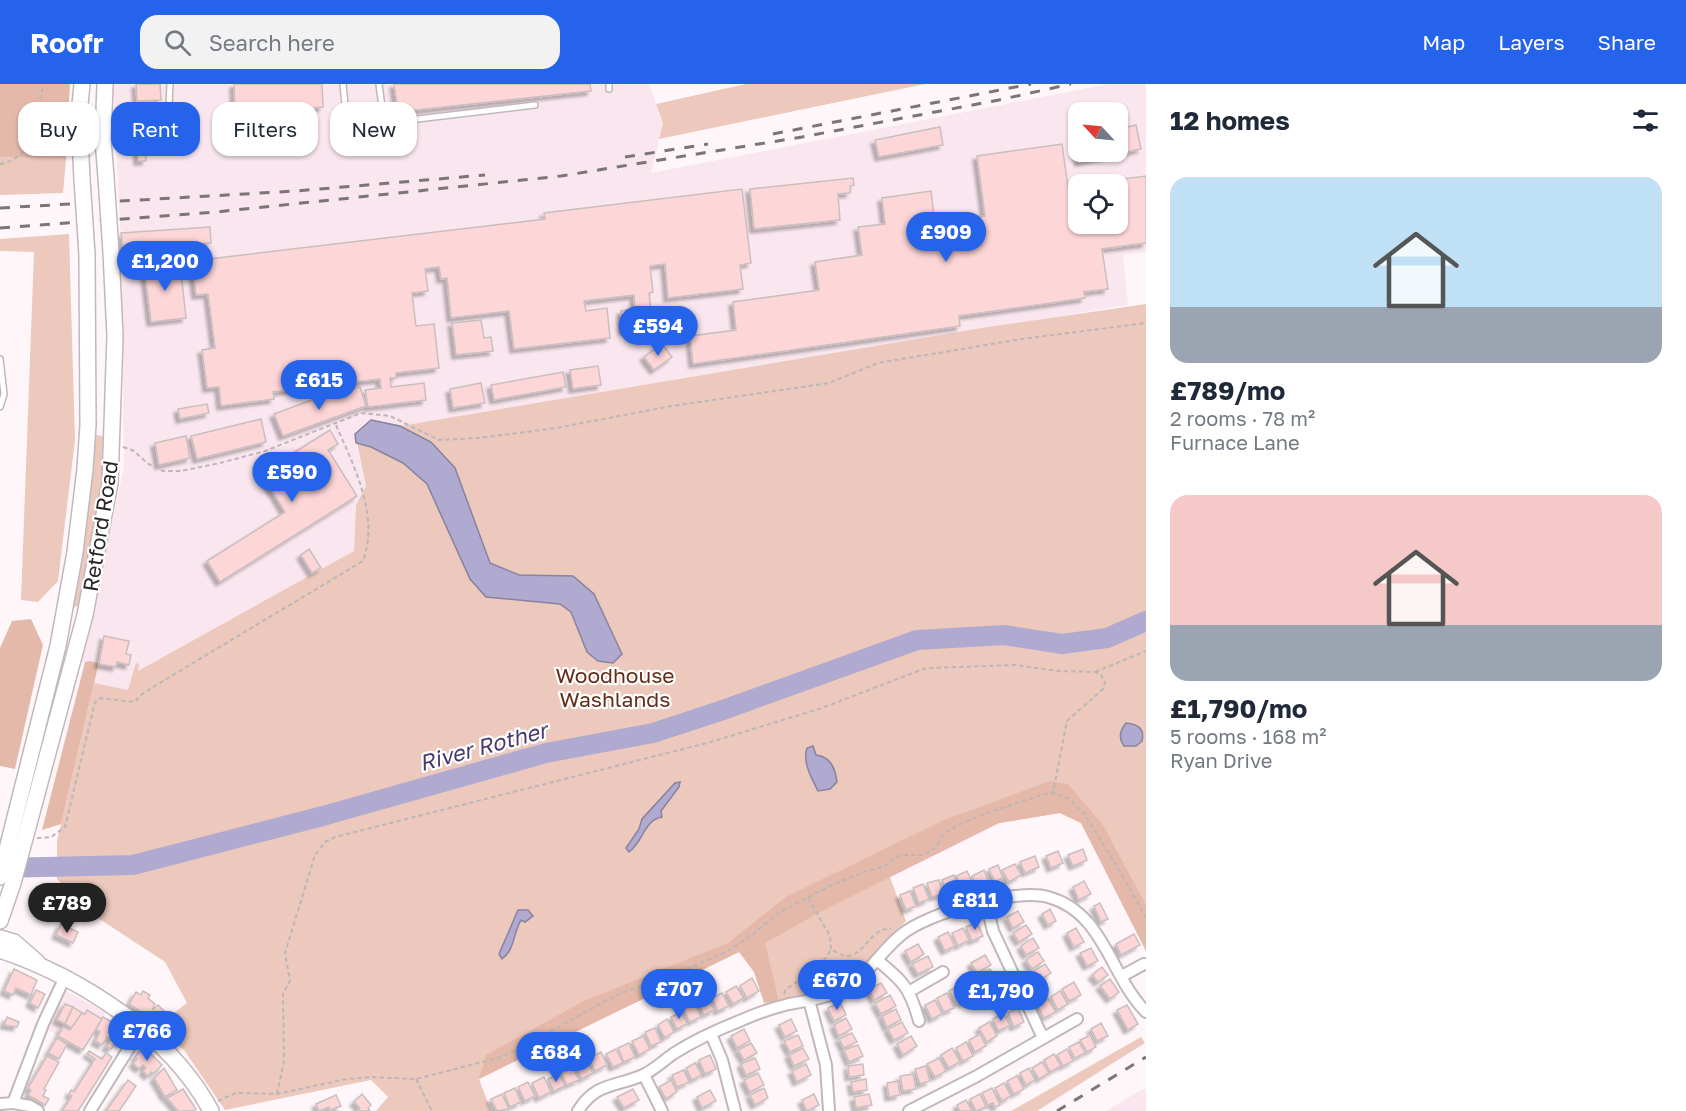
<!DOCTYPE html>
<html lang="en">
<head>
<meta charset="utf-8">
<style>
	:root { --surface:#fff; --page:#f2f2f3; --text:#1f2937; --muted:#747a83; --accent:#2563eb }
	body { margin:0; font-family:"Golos Text",sans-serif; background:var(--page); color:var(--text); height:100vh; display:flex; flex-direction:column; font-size:22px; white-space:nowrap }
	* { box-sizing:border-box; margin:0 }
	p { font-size:20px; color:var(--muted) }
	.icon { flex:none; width:33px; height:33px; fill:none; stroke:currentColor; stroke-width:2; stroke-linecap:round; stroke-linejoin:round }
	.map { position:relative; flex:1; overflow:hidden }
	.details { display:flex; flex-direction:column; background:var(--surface); width:540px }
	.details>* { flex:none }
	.hud { position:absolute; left:18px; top:18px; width:570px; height:54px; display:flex; gap:12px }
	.needle { width:39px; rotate:296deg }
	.controls { position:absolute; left:1068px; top:18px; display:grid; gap:12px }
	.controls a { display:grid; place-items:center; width:60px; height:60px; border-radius:12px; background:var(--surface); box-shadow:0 2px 4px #0004; font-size:30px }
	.price { position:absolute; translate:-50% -51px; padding:0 14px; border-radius:21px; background:var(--accent); color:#fff; font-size:20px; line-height:39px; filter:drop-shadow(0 2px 3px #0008) }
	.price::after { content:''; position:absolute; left:50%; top:36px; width:18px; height:14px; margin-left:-9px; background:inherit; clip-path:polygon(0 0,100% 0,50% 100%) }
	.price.current { background:#222; color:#fff }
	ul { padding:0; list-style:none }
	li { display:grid; align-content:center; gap:12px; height:318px; padding:0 24px }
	li span { display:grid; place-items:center; height:186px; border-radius:18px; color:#555 }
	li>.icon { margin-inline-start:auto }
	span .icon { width:108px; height:108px; fill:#fffc; stroke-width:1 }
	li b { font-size:26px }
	h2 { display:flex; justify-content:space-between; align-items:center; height:72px; padding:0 24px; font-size:26px }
	.chip { padding:0 21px; border-radius:18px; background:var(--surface); box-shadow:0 2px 4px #0004; font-size:21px; line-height:54px }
	.chip.current { background:var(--accent); color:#fff }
	header { display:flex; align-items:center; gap:36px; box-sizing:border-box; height:84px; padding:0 30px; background:var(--accent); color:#fff }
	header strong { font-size:28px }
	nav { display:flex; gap:33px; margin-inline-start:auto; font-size:21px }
	.search { width:420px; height:54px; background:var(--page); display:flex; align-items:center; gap:15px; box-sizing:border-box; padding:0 21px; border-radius:18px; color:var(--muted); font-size:22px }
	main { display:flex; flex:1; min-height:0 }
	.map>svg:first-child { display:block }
	.built { fill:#f9e6ef; fill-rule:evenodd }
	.green { fill:#ecc9bc }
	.forest { fill:#e4b9a9 }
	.water { fill:#b0aad0; stroke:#88829d; stroke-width:1.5 }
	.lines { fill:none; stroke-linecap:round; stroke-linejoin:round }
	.river { stroke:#b0aad0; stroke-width:20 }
	.building { fill:#fdd6d8; stroke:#cabebe; stroke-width:1.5; filter:url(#shadow) }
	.lane-casing { stroke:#c2b8bc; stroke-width:8 }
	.street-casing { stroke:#c2b8bc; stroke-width:14 }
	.secondary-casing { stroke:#c2b8bc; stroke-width:18 }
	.path { stroke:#bdb6b9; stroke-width:2; stroke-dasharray:4.5 3; stroke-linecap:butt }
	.lane { stroke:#fff; stroke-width:5 }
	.street { stroke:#fff; stroke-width:10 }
	.secondary { stroke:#fff; stroke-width:15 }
	.rail { stroke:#7b7577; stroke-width:3; stroke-dasharray:10 10; stroke-linecap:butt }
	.secondary-bridge-casing { stroke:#c2b8bc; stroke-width:18; stroke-linecap:butt }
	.secondary-bridge { stroke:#fff; stroke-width:15 }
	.labels { text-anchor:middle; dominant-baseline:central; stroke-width:4.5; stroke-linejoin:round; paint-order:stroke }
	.street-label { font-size:21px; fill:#292527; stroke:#fff }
	.park-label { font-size:21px; fill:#632d17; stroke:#fff }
	.water-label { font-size:22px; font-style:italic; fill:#463a6d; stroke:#fff }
</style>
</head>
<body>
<header>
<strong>Roofr</strong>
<div class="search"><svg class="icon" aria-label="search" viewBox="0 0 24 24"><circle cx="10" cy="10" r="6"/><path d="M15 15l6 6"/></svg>Search here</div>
<nav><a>Map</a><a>Layers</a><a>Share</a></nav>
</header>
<main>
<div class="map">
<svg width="1146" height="1027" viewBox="0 0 1146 1027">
	<defs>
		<filter id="shadow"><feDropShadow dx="-4" dy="4" stdDeviation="1.5" flood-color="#0004"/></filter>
	</defs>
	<rect width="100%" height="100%" fill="#fff6fa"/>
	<g class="built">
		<path d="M113 0H649L663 39 651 89 1109 0H1146V168L1123 171 1128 221 400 342 371 336 356 359 366 402 356 421 354 467 138 588 132 610 93 601 98 579 90 577 81 579 124 383 121 162ZM1078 28H1118V68H1078ZM1078 100H1118V140H1078Z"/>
		<polygon points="66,907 106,928 83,966 45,944"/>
		<polygon points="1146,1005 1146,1027 1106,1027 1141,1006"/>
	</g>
	<g class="green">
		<polygon points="746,0 925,0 659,55 663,39 656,20"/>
		<polygon points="0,73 66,75 63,109 0,111"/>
		<polygon points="69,150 75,356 58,497 38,518 21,516 34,168 0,167 0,155"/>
		<polygon points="1146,220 1146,867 1081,739 1060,729 999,739 890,793 906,837 856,889 830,903 779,917 764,860 739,868 479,995 491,1027 376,1027 388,1013 371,996 225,1026 184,966 157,945 168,933 187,919 165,878 95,832 57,795 57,757 94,599 128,606 136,579 139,580 138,587 354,467 356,421 366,402 355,350 371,336 400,342 988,243"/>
		<path d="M95 351 102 352C112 367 84 497 78 521L74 524 72 523 93 353Z"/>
		<polygon points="1141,953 1145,959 1037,1027 1011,1027"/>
	</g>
	<g class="forest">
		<polygon points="0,0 70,0 66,75 0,73"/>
		<polygon points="31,535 43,561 15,685 0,682 0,564 12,537"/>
		<polygon points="90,577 98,579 98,582 61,740 42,746 85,578"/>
		<polygon points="1050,697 1068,700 1103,741 1146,821 1146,867 1081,739 1060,729 999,739 820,828 765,859 779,917 764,919 754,888 739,868 479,995 486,971 584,917 728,859 786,813 944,736"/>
	</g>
	<g class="water">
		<polygon points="371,336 400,342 431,358 455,384 490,479 519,491 573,492 594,510 622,570 613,579 598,577 587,568 571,528 560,520 486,513 470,495 427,400 403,379 371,363 356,359 355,350"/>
		<path d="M1126 639C1138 640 1145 645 1142 657L1136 662H1124C1118 653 1120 647 1126 639Z"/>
		<path d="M813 662 816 671C831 673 835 684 837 698L830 705 818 707C812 695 802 678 807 664Z"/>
		<path d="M680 698 679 703 661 727 662 733C644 736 643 758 629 768L626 764 639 745 642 735 675 699Z"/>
		<path d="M518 826H528L533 832 525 838 521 836C513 849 515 866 502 875L499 870Z"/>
	</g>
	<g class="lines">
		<polyline class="river" points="0,784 133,781 323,732 546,669 653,649 723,626 917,556 1004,551 1062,560 1107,554 1146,537"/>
	</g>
	<g class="building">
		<polygon points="136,0 160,0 161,16 137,17"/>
		<polygon points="234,0 322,0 323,23 235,30"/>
		<polygon points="394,0 590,0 591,7 398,28"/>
		<polygon points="161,20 162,44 139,45 138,21"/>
		<polygon points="1136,41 1141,65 1079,78 1074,55 1078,54 1078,68 1118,68 1118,45"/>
		<polygon points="940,43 943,61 879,73 875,56"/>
		<polygon points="145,50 146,77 138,77 137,51"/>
		<polygon points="1062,60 1068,103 1078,101 1078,140 1118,140 1118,100 1083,100 1146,92 1146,159 1102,165 1108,205 1084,208 1085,214 959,232 960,242 693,280 690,252 736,246 733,218 819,206 815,178 862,171 858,143 885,140 882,114 931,107 934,132 944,131 945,138 985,132 977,72"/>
		<polygon points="853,94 854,101 850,102 850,109 838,110 840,136 754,145 750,105"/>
		<polygon points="742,105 751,179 740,181 743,205 668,214 665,180 650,182 653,208 649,209 653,244 623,247 621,227 635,225 634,211 584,217 586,227 607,224 610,254 514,265 509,227 451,234 447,194 441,195 439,183 425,185 428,207 412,209 416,242 434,240 439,284 396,289 396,294 390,294 391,303 424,299 426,316 368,323 365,306 381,304 380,295 273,308 274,315 221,322 219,303 207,304 202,266 215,264 208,210 196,211 192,177 545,135 544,129"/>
		<polygon points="210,143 211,159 123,165 121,149"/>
		<polygon points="180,179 186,234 151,238 144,183"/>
		<polygon points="481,236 484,254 491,253 493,267 456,271 452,239"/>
		<polygon points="662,260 672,273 654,286 644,273"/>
		<polygon points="598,282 601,301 573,305 570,286"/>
		<polygon points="563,288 566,303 494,316 491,301"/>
		<polygon points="481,299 485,319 453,324 450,305"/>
		<polygon points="360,303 366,322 283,352 274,330 317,314"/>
		<polygon points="207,320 209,329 180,335 178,325"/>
		<polygon points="261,335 266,358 197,375 191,352"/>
		<polygon points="330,346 338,360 328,366 357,412 220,498 207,477 285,428 261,389"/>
		<polygon points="186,352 190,374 159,381 155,359"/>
		<polygon points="309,465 321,484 312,489 301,471"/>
		<polygon points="104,552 129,557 126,570 131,571 129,581 117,578 116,583 99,580"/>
		<polygon points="1083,765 1087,776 1073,782 1068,771"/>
		<polygon points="1058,767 1063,779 1051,784 1046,772"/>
		<polygon points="1035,772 1039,783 1025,789 1020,778"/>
		<polygon points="1015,780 1021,791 1009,798 1002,786"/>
		<polygon points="998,781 1003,794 995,798 989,785"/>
		<polygon points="984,786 989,799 977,805 972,792"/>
		<polygon points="967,787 973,800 962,805 956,792"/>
		<polygon points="954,791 959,805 947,809 942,796"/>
		<polygon points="939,796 943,810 932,813 927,799"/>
		<polygon points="1084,797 1091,810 1079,816 1073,803"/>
		<polygon points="923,800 929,815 919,819 913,804"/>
		<polygon points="910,807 916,822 906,826 900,811"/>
		<polygon points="1100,819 1108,835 1101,838 1094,822"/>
		<polygon points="1050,825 1056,837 1048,841 1042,830"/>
		<polygon points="1018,827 1024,838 1013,844 1007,833"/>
		<polygon points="977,838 983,852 972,857 966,843"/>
		<polygon points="61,840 78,848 73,859 56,851"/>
		<polygon points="1026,841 1032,850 1019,858 1013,849"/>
		<polygon points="963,844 969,856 958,862 952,849"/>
		<polygon points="1076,844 1084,858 1074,863 1067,849"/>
		<polygon points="948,848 955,862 945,867 938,853"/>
		<polygon points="1134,850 1140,861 1121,871 1116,860"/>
		<polygon points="1033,854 1039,864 1026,871 1021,862"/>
		<polygon points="918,860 924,870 911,878 905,867"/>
		<polygon points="1091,864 1098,877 1087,882 1080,869"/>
		<polygon points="1038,868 1044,877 1032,885 1026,876"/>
		<polygon points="985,871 991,881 977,889 971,879"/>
		<polygon points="928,872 933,883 918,890 912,880"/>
		<polygon points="1045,880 1051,889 1037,898 1031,889"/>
		<polygon points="1102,883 1108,891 1098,898 1092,891"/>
		<polygon points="14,885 37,896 31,911 16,904 13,911 4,907"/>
		<polygon points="990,885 996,895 984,903 978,892"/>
		<polygon points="752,894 759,907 747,914 740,902"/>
		<polygon points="1110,895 1119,908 1110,915 1100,902"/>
		<polygon points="997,897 1004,908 990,916 984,905"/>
		<polygon points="1074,898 1081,911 1069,917 1062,905"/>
		<polygon points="881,899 887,909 874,916 869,905"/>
		<polygon points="961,900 970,916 964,919 962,917 957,920 949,907"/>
		<polygon points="736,902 744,914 733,920 726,908"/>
		<polygon points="36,906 45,910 38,924 30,919"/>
		<polygon points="143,907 150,911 148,914 155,920 152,926 158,921 166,929 156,939 148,932 129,920 136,908 141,911"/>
		<polygon points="1060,907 1068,920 1058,926 1051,913"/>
		<polygon points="722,909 729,922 718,927 712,914"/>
		<polygon points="947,909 954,924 944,928 937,914"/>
		<polygon points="890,911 896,922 881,930 875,919"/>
		<polygon points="707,913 714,926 704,931 698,918"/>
		<polygon points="1048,915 1056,928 1044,934 1037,921"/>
		<polygon points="935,916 942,930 932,935 925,921"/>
		<polygon points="840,918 846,931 834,937 828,924"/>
		<polygon points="65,920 73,923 65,940 57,936"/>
		<polygon points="695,920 701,933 690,938 683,925"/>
		<polygon points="1127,921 1138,940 1128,946 1117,926"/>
		<polygon points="73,923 82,929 72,944 65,940"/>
		<polygon points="1018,924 1024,938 1014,943 1008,929"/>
		<polygon points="896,925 901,936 887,943 882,932"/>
		<polygon points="87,926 102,935 83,966 58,952 63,943 70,946 82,929 85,930"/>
		<polygon points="681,928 687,940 677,945 671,933"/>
		<polygon points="1003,929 1010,941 999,947 993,935"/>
		<polygon points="7,933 19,938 17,943 4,941"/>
		<polygon points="103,933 127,947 120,959 116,957 111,965 106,963 111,955 107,953 102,961 95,957 100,948 96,945"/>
		<polygon points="846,934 852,945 839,952 834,941"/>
		<polygon points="667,935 674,948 665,954 658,941"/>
		<polygon points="791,935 797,947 785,953 779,941"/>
		<polygon points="902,938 908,949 894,956 888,945"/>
		<polygon points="989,938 997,952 987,958 979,944"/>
		<polygon points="1101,939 1108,952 1097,957 1091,945"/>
		<polygon points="655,944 661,958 651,962 645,948"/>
		<polygon points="744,945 750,957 737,964 731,952"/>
		<polygon points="852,949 857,958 844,964 839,955"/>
		<polygon points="980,950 986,962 975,968 969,956"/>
		<polygon points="798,951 803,962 790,968 784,957"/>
		<polygon points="1090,951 1096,963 1087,968 1080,956"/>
		<polygon points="643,952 650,965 639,971 632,957"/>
		<polygon points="911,952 917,962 903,971 897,960"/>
		<polygon points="57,954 67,960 59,975 48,969"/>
		<polygon points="966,958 973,972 963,977 956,964"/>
		<polygon points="1079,958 1085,969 1075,974 1069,963"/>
		<polygon points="629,959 635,973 624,978 618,964"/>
		<polygon points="751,959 757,969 744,976 738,966"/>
		<polygon points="858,961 863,972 849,978 844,966"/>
		<polygon points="144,963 162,981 153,990 151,988 148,992 143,987 146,984 143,981 139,985 133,979 137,975 135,973"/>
		<polygon points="803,964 809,975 794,982 789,971"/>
		<polygon points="952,964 960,978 949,984 941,971"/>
		<polygon points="616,965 623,979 613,983 606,970"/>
		<polygon points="1067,965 1073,977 1063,982 1057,971"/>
		<polygon points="89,967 102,975 106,969 112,973 78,1027 62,1027 72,1012 69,1010 71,1006 74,1008 95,975 87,970"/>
		<polygon points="601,968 607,981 595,987 589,974"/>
		<polygon points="1054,970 1061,982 1050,988 1044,976"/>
		<polygon points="710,971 716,985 705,990 699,976"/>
		<polygon points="47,972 59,978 44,1005 46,1006 43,1012 49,1015 45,1021 28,1011 31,1006 28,1004"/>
		<polygon points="755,974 760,985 746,991 741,980"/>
		<polygon points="939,974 946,987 935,993 927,980"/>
		<polygon points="585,975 593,989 582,995 574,981"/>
		<polygon points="1042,978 1049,989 1039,995 1032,984"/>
		<polygon points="695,979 702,991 692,996 686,984"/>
		<polygon points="806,980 811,991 797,998 792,987"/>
		<polygon points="863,980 864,991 849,993 848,982"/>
		<polygon points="926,982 930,997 920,1000 915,985"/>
		<polygon points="164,984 177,1006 165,1013 154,994"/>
		<polygon points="573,984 579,996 567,1001 561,989"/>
		<polygon points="1029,984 1035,996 1026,1001 1020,989"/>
		<polygon points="684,986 689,998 677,1003 672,991"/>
		<polygon points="758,989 764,1001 750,1008 744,996"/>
		<polygon points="559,990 565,1002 554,1007 548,995"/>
		<polygon points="913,990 916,1005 903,1007 900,992"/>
		<polygon points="1017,992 1024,1005 1014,1010 1007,997"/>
		<polygon points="544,993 551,1008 539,1014 532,999"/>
		<polygon points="866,995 867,1006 853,1008 851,998"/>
		<polygon points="128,996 136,1002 119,1027 106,1027"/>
		<polygon points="671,996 677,1008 666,1015 659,1003"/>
		<polygon points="898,997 900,1011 889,1013 887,999"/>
		<polygon points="528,998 535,1012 525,1017 518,1003"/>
		<polygon points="1004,999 1011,1012 1002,1017 995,1004"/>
		<polygon points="515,1004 521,1018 510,1023 504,1009"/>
		<polygon points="764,1004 768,1014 755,1021 750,1011"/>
		<polygon points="992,1004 1000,1021 995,1023 993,1019 988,1021 982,1009"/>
		<polygon points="183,1005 196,1025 193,1027 178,1027 167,1014"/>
		<polygon points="633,1005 639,1016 624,1024 617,1013"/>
		<polygon points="710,1006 716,1017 702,1024 697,1013"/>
		<polygon points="362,1010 371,1021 368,1024 370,1027 357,1027 360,1024 354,1018"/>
		<polygon points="502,1010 509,1025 497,1027 491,1015"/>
		<polygon points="814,1010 819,1021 807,1027 802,1016"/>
		<polygon points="869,1010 872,1021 856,1024 854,1013"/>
		<polygon points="980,1010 986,1023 976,1027 970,1015"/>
		<polygon points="336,1011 341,1022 330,1026 329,1023 319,1027 316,1020"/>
		<polygon points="966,1016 972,1027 960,1027 957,1021"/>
	</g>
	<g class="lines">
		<g class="lane-casing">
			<g id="lane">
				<polyline points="343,0 345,21"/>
				<polyline points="379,0 384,39 535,21"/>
				<polyline points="609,5 609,0"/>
				<polyline points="169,21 170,0"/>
				<polyline points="0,275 4,310 0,323"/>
			</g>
		</g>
		<g class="street-casing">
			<g id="street">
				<polyline points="986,818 993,847 1043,954"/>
				<path d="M877 876C903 897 910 904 919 937"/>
				<polyline points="1122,892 1144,880"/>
				<polyline points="910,907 943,888"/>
				<polyline points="809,916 826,981 829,1027"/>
				<polyline points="711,950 722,976 735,1027"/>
				<polyline points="644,991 662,1027"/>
				<polyline points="13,1019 30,1022 38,1027"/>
				<polyline points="0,1020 13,1019 43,940 64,895"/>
				<polyline points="90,1027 142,943"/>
				<path d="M578 1027C596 998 616 1003 643 991 654 986 663 977 673 970 693 957 719 945 742 936 757 929 773 924 789 920 806 917 826 914 842 906 867 893 880 868 901 851 927 829 1015 804 1048 813 1104 828 1110 892 1146 928"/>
				<polyline points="909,1027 977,992 1077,935"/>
			</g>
		</g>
		<g class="secondary-casing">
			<g id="secondary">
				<polyline points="105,0 103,56 106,93"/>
				<polyline points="82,95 79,31 82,0"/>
				<polyline points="0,793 58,562 75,468 85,385 88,341 87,171"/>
				<polyline points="0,837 13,799 85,531 110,399 115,252 111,168"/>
				<polyline points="0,854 14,858 37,878"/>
				<path d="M0 866C80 893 171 951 211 1027"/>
			</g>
		</g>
		<g class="path">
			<path d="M0 80C37 73 39 32 43 0"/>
			<polyline points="123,363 134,367 147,379 163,387 181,387 220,379 265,367 361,329 390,332 439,356 479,354 556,344 672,322 829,299 878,279 1022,255 1146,239"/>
			<polyline points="1095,588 1146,567"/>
			<path d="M37 754 51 753 65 743 95 618 100 614 135 618 141 611 158 600 363 477C380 431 353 380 335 339"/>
			<path d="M808 814 830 852 831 866C835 867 840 871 845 872 865 873 871 842 891 845"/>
			<path d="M784 910 785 906C803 893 820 885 831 866"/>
			<polyline points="416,995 432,1027"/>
			<polyline points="277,1010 284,977 283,910 290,897 285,869 315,771 325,758 335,753 711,658 822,624 926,584 1015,581 1058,587 1095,588 1101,591 1105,598 1103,605 1067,637 1053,709"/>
			<polyline points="218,1017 236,1009 277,1010 347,995 371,993 416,995 498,974 521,964 614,912 685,886 728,867 752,851 780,828 830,802 866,787 883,783 900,771 924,771 935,764 944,750 956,742 984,730 1041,711 1053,709 1069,715 1083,728 1118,784 1146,833"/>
		</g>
		<use href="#lane" class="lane"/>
		<use href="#street" class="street"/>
		<use href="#secondary" class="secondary"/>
		<g class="rail">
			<polyline points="773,50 1031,0"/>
			<polyline points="625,73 708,60"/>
			<polyline points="0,124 296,107 485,91"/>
			<polyline points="0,144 216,128 561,92 802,53 999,16 1071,0"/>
			<polyline points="1057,1027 1146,973"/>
		</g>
		<g class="secondary-bridge-casing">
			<g id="secondary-bridge">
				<polyline points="106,93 111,168"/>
				<polyline points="82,95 87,171"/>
			</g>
		</g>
		<use href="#secondary-bridge" class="secondary-bridge"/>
	</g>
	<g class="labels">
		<g class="street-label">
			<text transform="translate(100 442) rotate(-81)">Retford Road</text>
		</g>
		<g class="park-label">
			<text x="615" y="591">Woodhouse<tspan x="615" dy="24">Washlands</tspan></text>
		</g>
		<g class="water-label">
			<text transform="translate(483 662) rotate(-15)">River Rother</text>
		</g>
	</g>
</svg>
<div class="controls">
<a><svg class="needle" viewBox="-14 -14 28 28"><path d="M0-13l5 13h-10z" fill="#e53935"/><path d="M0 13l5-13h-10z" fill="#747a83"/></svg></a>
<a><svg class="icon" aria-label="locate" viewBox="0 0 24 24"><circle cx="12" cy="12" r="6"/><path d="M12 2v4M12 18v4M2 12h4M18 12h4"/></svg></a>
</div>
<b class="price" style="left:946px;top:179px">£909</b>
<b class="price" style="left:165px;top:208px">£1,200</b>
<b class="price" style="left:658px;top:273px">£594</b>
<b class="price" style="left:319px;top:327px">£615</b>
<b class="price" style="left:292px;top:419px">£590</b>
<b class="price" style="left:975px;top:847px">£811</b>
<b class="price current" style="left:67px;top:850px">£789</b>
<b class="price" style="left:837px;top:927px">£670</b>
<b class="price" style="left:679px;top:936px">£707</b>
<b class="price" style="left:1001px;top:938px">£1,790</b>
<b class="price" style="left:147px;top:978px">£766</b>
<b class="price" style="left:556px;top:999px">£684</b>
<div class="hud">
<a class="chip">Buy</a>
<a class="chip current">Rent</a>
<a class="chip">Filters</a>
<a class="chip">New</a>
</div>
</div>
<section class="details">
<h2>12 homes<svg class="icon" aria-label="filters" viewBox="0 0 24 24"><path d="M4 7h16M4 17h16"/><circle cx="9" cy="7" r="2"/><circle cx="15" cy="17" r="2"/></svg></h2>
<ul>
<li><span style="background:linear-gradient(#bfe0f5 70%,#9aa5b1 0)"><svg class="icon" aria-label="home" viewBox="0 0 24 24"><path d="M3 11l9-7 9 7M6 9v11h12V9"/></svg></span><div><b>£789/mo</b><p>2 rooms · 78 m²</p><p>Furnace Lane</p></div></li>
<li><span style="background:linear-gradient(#f6c9c9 70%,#9aa5b1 0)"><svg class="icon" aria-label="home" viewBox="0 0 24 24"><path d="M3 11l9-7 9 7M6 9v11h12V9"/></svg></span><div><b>£1,790/mo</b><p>5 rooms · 168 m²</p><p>Ryan Drive</p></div></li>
</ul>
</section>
</main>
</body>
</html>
